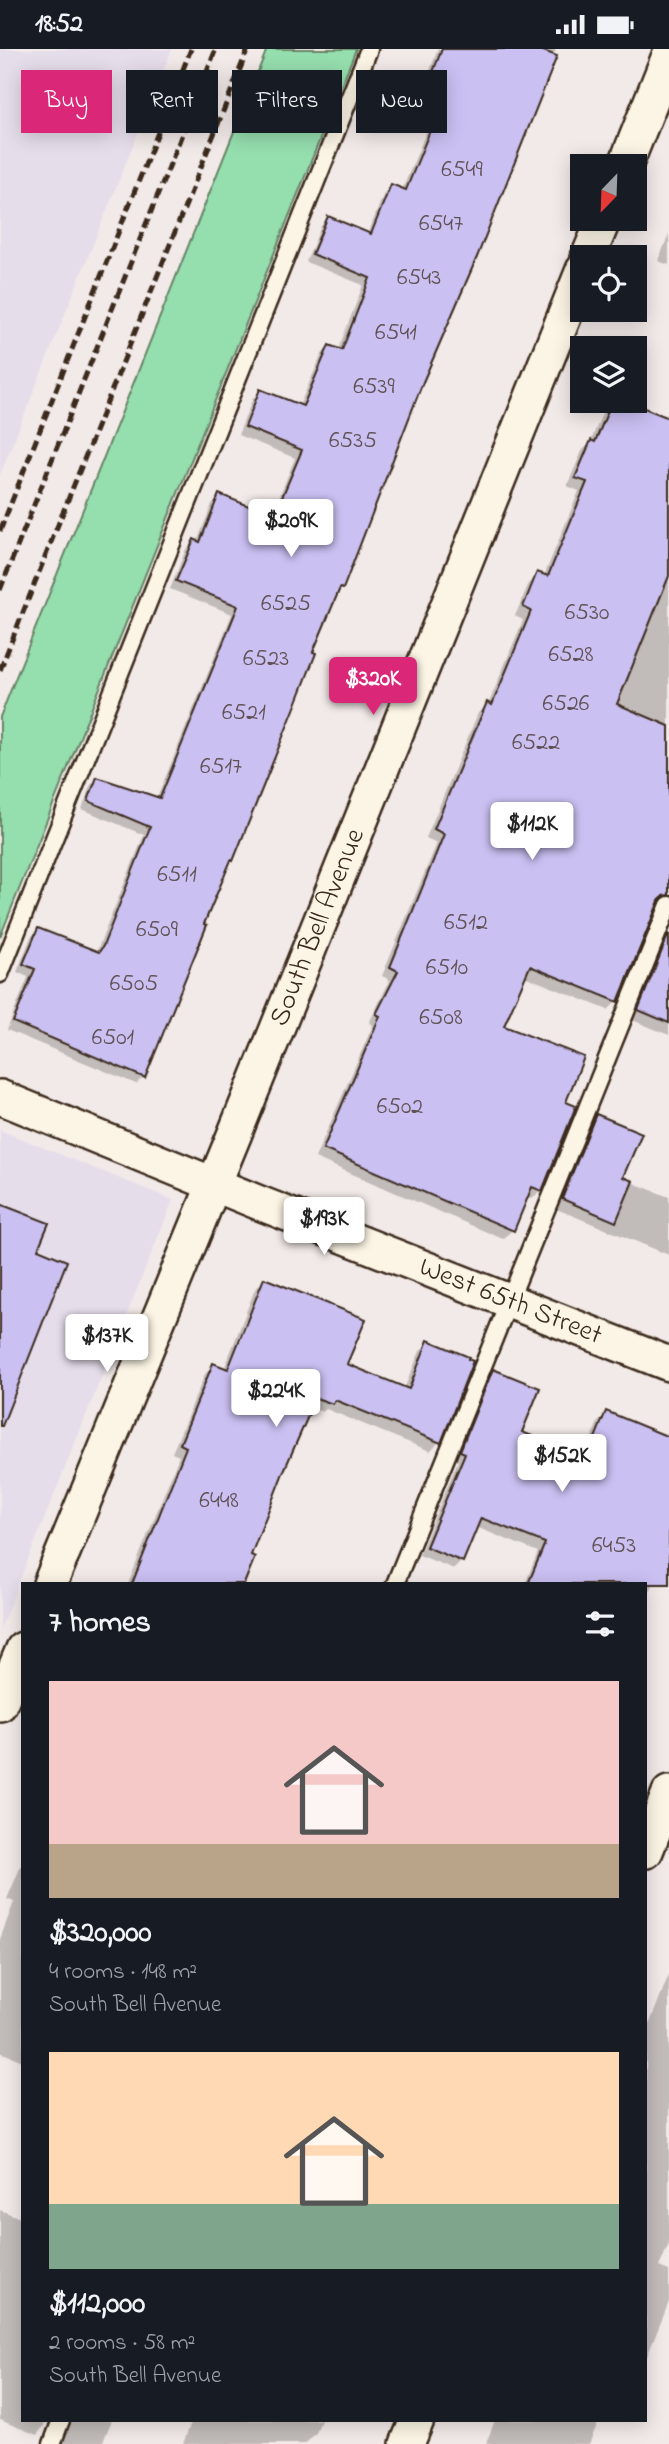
<!DOCTYPE html>
<html lang="en">
<head>
<meta charset="utf-8">
<style>
	:root { --surface:#171b24; --page:#20242c; --text:#f1f3f6; --muted:#9ea1a6; --accent:#db2777 }
	body { margin:0; font-family:"Indie Flower",sans-serif; background:var(--page); color:var(--text); height:100vh; display:flex; flex-direction:column; font-size:26px; white-space:nowrap }
	* { box-sizing:border-box; margin:0 }
	p { font-size:23px; color:var(--muted) }
	.icon { flex:none; width:38px; height:38px; fill:none; stroke:currentColor; stroke-width:2; stroke-linecap:round; stroke-linejoin:round }
	.map { position:relative; flex:1; overflow:hidden }
	.details { position:absolute; left:21px; top:1533px; width:626px; height:840px; display:flex; flex-direction:column; background:var(--surface); border-radius:0px; box-shadow:0 4px 18px #0003 }
	.details>* { flex:none }
	.hud { position:absolute; left:21px; top:21px; width:628px; height:63px; display:flex; gap:14px }
	.needle { width:46px; rotate:203deg }
	.controls { position:absolute; left:570px; top:105px; display:grid; gap:14px }
	.controls a { display:grid; place-items:center; width:77px; height:77px; border-radius:0px; background:var(--surface); box-shadow:0 4px 18px #0003; font-size:35px }
	.price { position:absolute; translate:-50% -60px; padding:0 16px; border-radius:7px; background:#fff; color:#222; font-size:23px; line-height:46px; filter:drop-shadow(0 2px 4px #0008) }
	.price::after { content:''; position:absolute; left:50%; top:42px; width:21px; height:16px; margin-left:-10px; background:inherit; clip-path:polygon(0 0,100% 0,50% 100%) }
	.price.active { background:var(--accent); color:#fff }
	ul { padding:0; list-style:none }
	li { display:grid; align-content:center; gap:14px; height:371px; padding:0 28px }
	li span { display:grid; place-items:center; height:217px; border-radius:0px; color:#555 }
	li>.icon { margin-inline-start:auto }
	span .icon { width:126px; height:126px; fill:#fffc; stroke-width:1 }
	li b { font-size:30px }
	h2 { display:flex; justify-content:space-between; align-items:center; height:84px; padding:0 28px; font-size:30px }
	.pill { padding:0 24px; border-radius:0px; background:var(--surface); box-shadow:0 4px 18px #0003; font-size:24px; line-height:63px }
	.pill.active { background:var(--accent); color:#fff }
	.status { display:flex; justify-content:space-between; align-items:center; height:49px; padding:0 35px; background:var(--surface); direction:ltr }
	.status svg { height:19px; fill:currentColor }
	.map>svg:first-child { display:block }
	.built { fill:#e6ddeb }
	.green { fill:#95deae; stroke:#688466; stroke-width:2 }
	.shadow { fill:#0003 }
	.building { fill:#cac0f2; stroke:#3b2a1e; stroke-width:2 }
	.lines { fill:none; stroke-linecap:round; stroke-linejoin:round }
	.service-casing { stroke:#3b2a1e; stroke-width:21 }
	.minor-casing { stroke:#3b2a1e; stroke-width:38 }
	.service { stroke:#fcf5e5; stroke-width:16 }
	.minor { stroke:#fcf5e5; stroke-width:33 }
	.rail { stroke:#3b2a1e; stroke-width:5; stroke-dasharray:10 5; stroke-linecap:butt }
	.labels { text-anchor:middle; dominant-baseline:central; stroke-width:6; stroke-linejoin:round; paint-order:stroke }
	.number-label { font-size:24px; fill:#5f5053 }
	.street-label { font-size:28px; fill:#3b2a1e; stroke:#fcf5e5 }
</style>
</head>
<body>
<div class="status"><b>18:52</b><svg viewBox="0 0 49 12"><path d="M0 12V9h3v3zM5 12V6h3v6zM10 12V3h3v9zM15 12V0h3v12zM26 1h20v11H26zM47 4h2v5h-2z"/></svg></div>
<div class="map">
<svg width="669" height="2395" viewBox="0 0 669 2395">
	<rect width="100%" height="100%" fill="#f2eae8"/>
	<filter id="ink" filterUnits="userSpaceOnUse"><feTurbulence type="fractalNoise" baseFrequency=".0143" numOctaves="2"/><feDisplacementMap in="SourceGraphic" scale="14" xChannelSelector="R" yChannelSelector="G"/><feConvolveMatrix kernelMatrix="1 2 1 2 8 2 1 2 1" color-interpolation-filters="sRGB"/></filter>
	<g filter="url(#ink)">
		<g class="built">
			<polygon points="0,0 172,0 0,426"/>
			<polygon points="0,1081 173,1151 0,1580"/>
		</g>
		<polygon class="green" points="267,0 356,0 0,888 0,668"/>
		<g class="shadow">
			<polygon points="438,0 556,0 341,539 335,545 143,1028 136,1035 7,981 28,928 17,923 31,888 38,881 96,904 144,786 82,760 90,737 97,730 157,749 232,565 170,540 186,500 194,492 197,493 212,455 220,447 271,468 295,409 238,386 253,349 261,342 299,357 322,305 329,298 338,301 363,236 306,213 321,177 328,169 368,185 384,144 392,137 402,141 427,81 410,74"/>
			<polygon points="669,185 669,216 658,212"/>
			<polygon points="611,352 622,352 669,371 669,859 663,854 656,855 617,952 608,961 524,927 501,978 564,1054 541,1141 532,1150 526,1148 512,1181 503,1190 315,1109 373,976 369,974 390,931 382,927 437,794 426,789 478,664 488,656 523,571 515,567 529,534 538,525 544,527 579,442 567,437 582,402 590,394 605,357"/>
			<polygon points="669,874 669,986 630,970"/>
			<polygon points="596,1067 621,1129 669,1148 669,1206 554,1159 587,1076"/>
			<polygon points="264,1231 345,1316 404,1340 420,1302 429,1293 439,1393 430,1402 326,1360 322,1363 310,1358 248,1507 241,1535 128,1535 179,1407 172,1404 205,1325 214,1316 224,1320 255,1240"/>
			<polygon points="493,1322 520,1384 583,1409 598,1373 606,1365 669,1390 669,1497 646,1552 646,1535 525,1535 538,1503 476,1478 462,1512 454,1520 419,1506 458,1412 453,1410 485,1331"/>
			<polygon points="23,1812 23,2012 0,2003 0,1890 14,1853 7,1850"/>
			<polygon points="669,1925 669,2195 659,2218 669,2222 669,2253 646,2310 646,1984"/>
			<polygon points="0,2161 23,2170 23,2371 48,2371 37,2386 0,2371"/>
			<polygon points="59,2371 112,2371 102,2395 59,2395"/>
			<polygon points="192,2371 321,2371 316,2384 305,2395 183,2395"/>
			<polygon points="495,2371 599,2371 589,2395 486,2395"/>
		</g>
		<g class="building">
			<polygon points="442,0 538,0 557,7 477,208 423,333 343,540 340,539 313,603 316,604 295,658 233,812 231,811 204,875 207,876 145,1029 13,973 35,920 23,915 38,879 99,903 103,897 150,778 88,752 97,728 160,749 238,557 176,532 194,490 200,493 219,445 274,467 302,401 245,378 260,340 303,357 329,296 342,301 370,229 312,205 328,167 371,185 391,135 406,141 433,74 416,66"/>
			<polygon points="612,352 627,352 669,369 669,527 617,655 669,677 669,846 663,847 659,852 618,953 530,917 504,977 584,1008 566,1053 576,1057 542,1142 532,1138 514,1182 323,1100 380,967 376,965 398,922 390,918 444,785 434,780 487,653 492,656 531,562 523,558 537,523 548,527 587,433 575,429 591,391 595,393"/>
			<polygon points="669,884 669,974 638,961"/>
			<polygon points="596,1065 642,1084 623,1128 633,1132 616,1173 562,1150"/>
			<polygon points="0,1155 49,1174 38,1200 67,1212 2,1377 0,1377"/>
			<polygon points="264,1229 366,1270 347,1315 409,1340 428,1291 469,1308 468,1310 473,1312 441,1394 335,1351 333,1355 316,1349 283,1424 251,1506 255,1508 244,1535 132,1535 186,1398 180,1395 213,1314 228,1320"/>
			<polygon points="493,1320 540,1339 522,1383 587,1409 606,1362 669,1388 669,1535 528,1535 545,1494 481,1469 463,1513 426,1498 465,1404 460,1402"/>
		</g>
		<g class="lines">
			<g class="service-casing">
				<g id="service">
					<polyline points="0,925 369,0"/>
					<polyline points="395,1535 669,856"/>
					<polyline points="52,2395 61,2371"/>
				</g>
			</g>
			<g class="minor-casing">
				<g id="minor">
					<polyline points="625,117 669,7"/>
					<polyline points="588,208 604,170"/>
					<path id="s1" d="M0 1048 262 1155 669 1315"/>
					<path id="s2" d="M50 1535 235 1084 583 221"/>
					<polyline points="0,1655 23,1600"/>
					<polyline points="646,1802 669,1744"/>
					<polyline points="407,2395 417,2371"/>
				</g>
			</g>
			<use href="#service" class="service"/>
			<use href="#minor" class="minor"/>
			<g class="rail">
				<polyline points="0,482 191,0"/>
				<polyline points="0,541 216,0"/>
				<polyline points="0,621 248,0"/>
			</g>
		</g>
	</g>
	<g class="labels">
		<g class="number-label">
			<text x="462" y="121">6549</text>
			<text x="441" y="175">6547</text>
			<text x="419" y="229">6543</text>
			<text x="396" y="284">6541</text>
			<text x="374" y="338">6539</text>
			<text x="353" y="392">6535</text>
			<text x="286" y="555">6525</text>
			<text x="587" y="564">6530</text>
			<text x="571" y="606">6528</text>
			<text x="266" y="610">6523</text>
			<text x="566" y="655">6526</text>
			<text x="244" y="664">6521</text>
			<text x="536" y="694">6522</text>
			<text x="221" y="718">6517</text>
			<text x="177" y="826">6511</text>
			<text x="466" y="874">6512</text>
			<text x="157" y="881">6509</text>
			<text x="447" y="919">6510</text>
			<text x="134" y="935">6505</text>
			<text x="441" y="969">6508</text>
			<text x="113" y="989">6501</text>
			<text x="400" y="1058">6502</text>
			<text x="219" y="1452">6448</text>
			<text x="614" y="1497">6453</text>
		</g>
		<g class="street-label">
			<text stroke="none"><textPath href="#s2" startOffset="709">South Bell Avenue</textPath></text>
			<text stroke="none"><textPath href="#s1" startOffset="550">West 65th Street</textPath></text>
		</g>
	</g>
</svg>
<div class="controls">
<a><svg class="needle" viewBox="-14 -14 28 28"><path d="M0-13l5 13h-10z" fill="#e53935"/><path d="M0 13l5-13h-10z" fill="#9ea1a6"/></svg></a>
<a><svg class="icon" aria-label="locate" viewBox="0 0 24 24"><circle cx="12" cy="12" r="6"/><path d="M12 2v4M12 18v4M2 12h4M18 12h4"/></svg></a>
<a><svg class="icon" aria-label="layers" viewBox="0 0 24 24"><path d="M12 4l9 5-9 5-9-5zM3 14l9 5 9-5"/></svg></a>
</div>
<b class="price" style="left:291px;top:510px">$209K</b>
<b class="price active" style="left:373px;top:668px">$320K</b>
<b class="price" style="left:532px;top:813px">$112K</b>
<b class="price" style="left:324px;top:1208px">$193K</b>
<b class="price" style="left:107px;top:1325px">$137K</b>
<b class="price" style="left:276px;top:1380px">$224K</b>
<b class="price" style="left:562px;top:1445px">$152K</b>
<div class="hud">
<a class="pill active">Buy</a>
<a class="pill">Rent</a>
<a class="pill">Filters</a>
<a class="pill">New</a>
</div>
<section class="details">
<h2>7 homes<svg class="icon" aria-label="filters" viewBox="0 0 24 24"><path d="M4 7h16M4 17h16"/><circle cx="9" cy="7" r="2"/><circle cx="15" cy="17" r="2"/></svg></h2>
<ul>
<li><span style="background:linear-gradient(#f6c9c9 75%,#b9a48a 0)"><svg class="icon" aria-label="home" viewBox="0 0 24 24"><path d="M3 11l9-7 9 7M6 9v11h12V9"/></svg></span><div><b>$320,000</b><p>4 rooms · 148 m²</p><p>South Bell Avenue</p></div></li>
<li><span style="background:linear-gradient(#ffd9b3 70%,#7fa58c 0)"><svg class="icon" aria-label="home" viewBox="0 0 24 24"><path d="M3 11l9-7 9 7M6 9v11h12V9"/></svg></span><div><b>$112,000</b><p>2 rooms · 58 m²</p><p>South Bell Avenue</p></div></li>
</ul>
</section>
</div>
</body>
</html>
